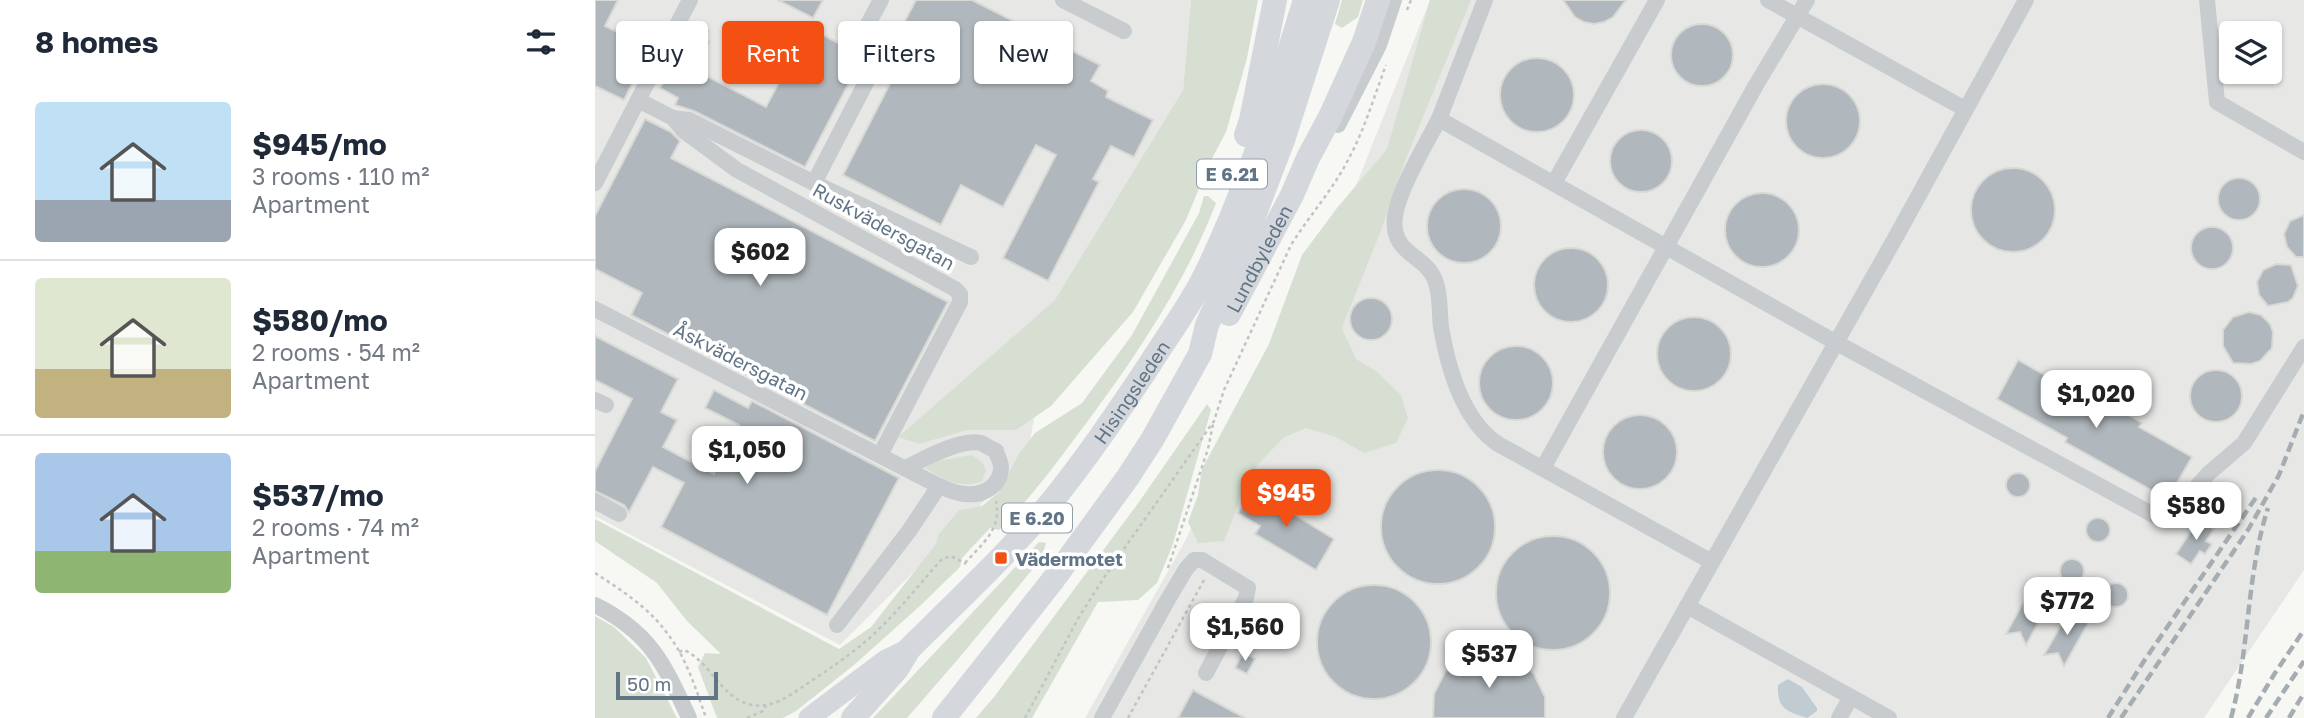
<!DOCTYPE html>
<html lang="en">
<head>
<meta charset="utf-8">
<style>
	:root { --surface:#fff; --page:#f2f2f3; --text:#1f2937; --muted:#747a83; --line:#e0e1e3; --accent:#f55014 }
	body { margin:0; font-family:"Golos Text",sans-serif; background:var(--page); color:var(--text); height:100vh; display:flex; flex-direction:column; font-size:26px; white-space:nowrap }
	* { box-sizing:border-box; margin:0 }
	p { font-size:23px; color:var(--muted) }
	.icon { flex:none; width:38px; height:38px; fill:none; stroke:currentColor; stroke-width:2; stroke-linecap:round; stroke-linejoin:round }
	.map { position:relative; flex:1; overflow:hidden }
	.drawer { display:flex; flex-direction:column; background:var(--surface); width:595px }
	.drawer>* { flex:none }
	.top-card { position:absolute; left:21px; top:21px; width:665px; height:63px; display:flex; gap:14px }
	.buttons { position:absolute; left:1624px; top:21px; display:grid; gap:14px }
	.buttons a { display:grid; place-items:center; width:63px; height:63px; border-radius:7px; background:var(--surface); box-shadow:0 2px 5px #0004; font-size:35px }
	.scale { position:absolute; left:21px; bottom:18px; width:102px; box-sizing:border-box; padding-left:7px; border:4px solid #627587; border-top:0; font-size:19px; line-height:24px; white-space:nowrap; color:#627587; -webkit-text-stroke:5px #fff; paint-order:stroke }
	.price { position:absolute; translate:-50% -60px; padding:0 16px; border-radius:14px; background:#fff; color:#222; font-size:23px; line-height:46px; filter:drop-shadow(0 2px 4px #0008) }
	.price::after { content:''; position:absolute; left:50%; top:42px; width:21px; height:16px; margin-left:-10px; background:inherit; clip-path:polygon(0 0,100% 0,50% 100%) }
	.price.selected { background:var(--accent); color:#fff }
	ul { padding:0; list-style:none }
	li { display:flex; align-items:center; gap:21px; height:175px; padding:0 35px }
	li+li { border-top:2px solid var(--line) }
	li span { display:grid; place-items:center; flex:none; width:196px; height:140px; border-radius:7px; color:#555 }
	li>.icon { margin-inline-start:auto }
	span .icon { width:84px; height:84px; fill:#fffc; stroke-width:1 }
	li b { font-size:30px }
	h2 { display:flex; justify-content:space-between; align-items:center; height:84px; padding:0 35px; font-size:30px }
	.tag { padding:0 24px; border-radius:7px; background:var(--surface); box-shadow:0 2px 5px #0004; font-size:24px; line-height:63px }
	.tag.selected { background:var(--accent); color:#fff }
	main { display:flex; flex:1; min-height:0 }
	.map>svg:first-child { display:block }
	.built { fill:#e7e8e6; fill-rule:evenodd }
	.green { fill:#d7dfd3 }
	.water { fill:#c1ccd2 }
	.building { fill:#b0b8bd; stroke:#d8d8d5; stroke-width:2 }
	.lines { fill:none; stroke-linecap:round; stroke-linejoin:round }
	.path { stroke:#c1c3c5; stroke-width:2.5; stroke-dasharray:3.5 3.5; stroke-linecap:butt }
	.minor { stroke:#c8cccf; stroke-width:16 }
	.major { stroke:#d4d8dd; stroke-width:21 }
	.highway { stroke:#d4d8dd; stroke-width:24 }
	.rail { stroke:#a5acb2; stroke-width:4.5; stroke-dasharray:10 5; stroke-linecap:butt }
	.poi-dot { fill:#f55014; stroke:#fff; stroke-width:2.5 }
	.labels { text-anchor:middle; dominant-baseline:central; stroke-width:7; stroke-linejoin:round; paint-order:stroke }
	.shield { fill:#fff; stroke:#919eab; stroke-width:2 }
	.shield-label { font-size:18px; font-weight:bold; fill:#627587 }
	.street-label { font-size:19px; fill:#627587; stroke:#fff }
	.poi-label { font-size:19px; font-weight:bold; fill:#627587; stroke:#fff; text-anchor:start }
</style>
</head>
<body>
<main>
<section class="drawer">
<h2>8 homes<svg class="icon" aria-label="filters" viewBox="0 0 24 24"><path d="M4 7h16M4 17h16"/><circle cx="9" cy="7" r="2"/><circle cx="15" cy="17" r="2"/></svg></h2>
<ul>
<li><span style="background:linear-gradient(#bfe0f5 70%,#9aa5b1 0)"><svg class="icon" aria-label="home" viewBox="0 0 24 24"><path d="M3 11l9-7 9 7M6 9v11h12V9"/></svg></span><div><b>$945/mo</b><p>3 rooms · 110 m²</p><p>Apartment</p></div></li>
<li><span style="background:linear-gradient(#dfe7d0 65%,#c2b280 0)"><svg class="icon" aria-label="home" viewBox="0 0 24 24"><path d="M3 11l9-7 9 7M6 9v11h12V9"/></svg></span><div><b>$580/mo</b><p>2 rooms · 54 m²</p><p>Apartment</p></div></li>
<li><span style="background:linear-gradient(#a9c7e8 70%,#8fb573 0)"><svg class="icon" aria-label="home" viewBox="0 0 24 24"><path d="M3 11l9-7 9 7M6 9v11h12V9"/></svg></span><div><b>$537/mo</b><p>2 rooms · 74 m²</p><p>Apartment</p></div></li>
</ul>
</section>
<div class="map">
<svg width="1709" height="718" viewBox="0 0 1709 718">
	<rect width="100%" height="100%" fill="#f7f7f3"/>
	<g class="built">
		<polygon points="0,0 596,0 588,90 459,301 432,459 245,645 0,516"/>
		<path d="M835 0H1709V570L1609 718H490L590 541 754 203ZM1636 33H1675V72H1636Z"/>
	</g>
	<g class="green">
		<polygon points="596,0 663,0 652,58 631,132 614,164 591,220 538,312 456,406 421,430 372,430 324,444 303,437 459,301 588,90"/>
		<polygon points="747,0 768,0 763,17 747,28 740,24"/>
		<polygon points="835,0 876,0 810,161 785,233 747,328 761,359 781,371 806,395 813,418 801,443 769,453 741,437 711,428 688,438 649,480 641,511 629,541 603,543 593,522 603,495 607,469 674,344 707,255 742,208 792,149"/>
		<path d="M609 196H613L621 203C591 281 544 352 495 418 466 457 438 496 404 530L395 528 367 558 365 567 326 605 259 665 201 711 188 718H122L103 667 110 653 126 654 92 621 62 583 0 541V519L244 649 276 627 341 544 344 534 364 510 387 506 404 492 423 455 440 433 487 403 537 335 604 213Z"/>
		<polygon points="612,404 616,410 578,544 562,583 543,600 503,602 437,718 381,718 399,697 544,502"/>
		<path d="M377 455 387 462 391 470 387 481C368 490 346 479 330 468L341 461Z"/>
		<polygon points="444,542 451,543 447,558 364,658 312,718 278,718"/>
		<polygon points="0,616 19,627 51,658 82,718 0,718"/>
	</g>
	<path class="water" d="M1193 679 1207 687 1222 708V711L1212 718C1191 711 1182 709 1183 685Z"/>
	<g class="building">
		<polygon points="0,0 23,0 10,26 55,48 29,100 0,86"/>
		<polygon points="183,0 228,0 218,18"/>
		<polygon points="321,0 377,0 505,65 496,81 513,91 511,97 558,120 539,157 516,146 498,179 504,182 453,281 408,258 461,155 441,145 408,207 366,185 346,225 248,175 300,74 288,68 287,64"/>
		<polygon points="968,0 1031,0 1018,17 1009,22 999,24 989,22 980,17"/>
		<circle cx="1107" cy="55" r="31"/>
		<polygon points="213,27 268,56 210,167 99,111 80,105 83,98 65,88 95,32 114,42 100,70 171,107"/>
		<circle cx="942" cy="95" r="37"/>
		<circle cx="1228" cy="121" r="37"/>
		<polygon points="50,119 76,132 85,141 76,158 353,302 280,441 36,315 47,293 0,269 0,216"/>
		<circle cx="1046" cy="161" r="31"/>
		<circle cx="1418" cy="210" r="42"/>
		<circle cx="1644" cy="199" r="21"/>
		<circle cx="869" cy="226" r="37"/>
		<circle cx="1167" cy="230" r="37"/>
		<polygon points="1709,215 1709,257 1701,257 1692,247 1689,234 1695,221"/>
		<circle cx="1617" cy="248" r="21"/>
		<circle cx="976" cy="285" r="37"/>
		<polygon points="1681,264 1696,265 1703,286 1698,298 1693,302 1673,306 1664,295 1662,282 1668,270"/>
		<circle cx="776" cy="319" r="21"/>
		<polygon points="1654,312 1666,315 1675,324 1678,332 1677,348 1665,361 1656,364 1638,363 1628,346 1628,330 1638,317"/>
		<circle cx="1099" cy="354" r="37"/>
		<polygon points="0,336 83,379 66,412 82,420 68,447 119,474 144,425 110,408 119,390 153,408 157,401 304,478 232,615 66,527 89,483 58,467 34,512 29,505 0,491 0,471 37,399 0,380"/>
		<circle cx="921" cy="383" r="37"/>
		<polygon points="1423,360 1507,407 1510,402 1547,423 1544,427 1597,457 1575,495 1572,493 1569,497 1470,442 1472,438 1402,399"/>
		<circle cx="1621" cy="396" r="26"/>
		<circle cx="1045" cy="452" r="37"/>
		<circle cx="843" cy="527" r="57"/>
		<circle cx="1423" cy="485" r="12"/>
		<polygon points="672,479 682,485 674,499 739,539 721,570 660,534 665,526 643,513 651,499 658,503"/>
		<circle cx="1503" cy="530" r="12"/>
		<polygon points="1604,519 1619,529 1611,541 1617,544 1610,554 1605,551 1596,564 1581,554"/>
		<circle cx="958" cy="593" r="57"/>
		<circle cx="1477" cy="571" r="12"/>
		<circle cx="1521" cy="595" r="12"/>
		<circle cx="779" cy="642" r="57"/>
		<polygon points="1437,586 1443,599 1457,598 1431,645 1425,632 1411,634"/>
		<polygon points="1476,608 1482,621 1496,618 1469,666 1463,653 1449,655"/>
		<polygon points="648,652 660,659 652,674 640,668"/>
		<polygon points="895,652 921,657 939,674 950,697 950,718 838,718 839,694 850,672 870,657"/>
		<polygon points="598,690 650,718 583,718"/>
	</g>
	<g class="lines">
		<g class="path">
			<polyline points="812,10 816,0"/>
			<path d="M370 563C387 544 407 529 401 501"/>
			<polyline points="573,568 613,449 618,424"/>
			<path d="M0 573C26 590 53 607 72 633 91 657 101 689 111 718"/>
			<path d="M84 652 89 650C114 661 124 693 150 703 174 712 194 696 213 683 233 670 252 657 270 642 298 618 322 587 347 559L356 556 371 564"/>
			<polyline points="152,718 168,711 171,706"/>
			<path d="M430 718 484 617 512 573 619 421 629 390 696 245C714 216 737 191 753 160 769 131 779 97 791 65"/>
			<polyline points="533,718 609,580"/>
		</g>
		<g class="minor">
			<polyline points="468,0 529,31"/>
			<polyline points="890,0 844,119 1240,342 1564,518 1582,509 1613,474 1649,443 1709,347"/>
			<polyline points="1173,0 1370,109"/>
			<polyline points="1612,0 1622,102 1709,152"/>
			<polyline points="266,37 286,0"/>
			<polyline points="43,100 78,118 89,131 142,170 360,289 365,294 365,302 285,455"/>
			<polyline points="78,118 94,120 219,183 376,257"/>
			<path d="M844 119C831 144 804 189 800 216 795 255 830 254 840 280 846 295 844 311 846 327 853 368 867 420 903 444L1117 562"/>
			<polyline points="743,125 784,45 799,0"/>
			<polyline points="0,183 95,0"/>
			<polyline points="219,183 278,69"/>
			<polyline points="959,183 1062,0"/>
			<path d="M0 309 344 486C352 489 362 494 371 494 388 496 406 486 406 467 406 462 402 456 401 451 396 449 391 445 386 443 366 438 328 459 311 468"/>
			<polyline points="0,400 11,405"/>
			<polyline points="948,468 1161,85 1212,0"/>
			<polyline points="0,501 24,514"/>
			<path d="M0 605C56 633 69 664 94 718"/>
			<polyline points="1092,606 1294,718"/>
			<polyline points="242,625 314,531 344,486"/>
			<polyline points="507,718 572,601 591,569 599,560 607,560 653,588 651,598 611,673"/>
			<polyline points="1029,718 1303,233 1431,0"/>
			<polyline points="1244,718 1256,697"/>
		</g>
		<polyline class="major" points="214,718 291,660 314,649"/>
		<g class="highway">
			<polyline points="651,135 656,120 680,0"/>
			<path id="s1" d="M634 314 697 195 713 158 735 117 769 42 783 0"/>
			<path id="s2" d="M258 718 302 669 314 649 324 639C368 596 413 553 453 506 490 461 523 412 555 364 572 337 591 311 606 283 652 193 680 96 710 0"/>
			<polyline points="349,718 458,580 533,477 557,440 605,354 612,325 646,250 688,140 733,0"/>
		</g>
		<g class="rail">
			<polyline points="1513,718 1549,661 1662,496"/>
			<polyline points="1526,718 1653,530 1684,475 1709,411"/>
			<path d="M1636 718C1655 649 1651 576 1673 508"/>
			<polyline points="1653,718 1680,673 1709,630"/>
			<polyline points="1671,718 1709,661"/>
			<polyline points="1694,718 1709,693"/>
		</g>
	</g>
	<rect class="poi-dot" x="399" y="551" width="14" height="14" rx="3.5"/>
	<g class="labels">
		<g class="shield">
			<rect x="602" y="159.5" width="70" height="29" rx="5"/>
			<rect x="407" y="503.5" width="70" height="29" rx="5"/>
		</g>
		<g class="shield-label">
			<text x="637" y="174">E 6.21</text>
			<text x="442" y="518">E 6.20</text>
		</g>
		<g class="street-label">
			<text transform="translate(289 226) rotate(29)">Ruskvädersgatan</text>
			<text stroke="none"><textPath href="#s1" startOffset="63">Lundbyleden</textPath></text>
			<text transform="translate(146 361) rotate(27)">Åskvädersgatan</text>
			<text stroke="none"><textPath href="#s2" startOffset="430">Hisingsleden</textPath></text>
		</g>
		<g class="poi-label">
			<text x="420" y="558">Vädermotet</text>
		</g>
	</g>
</svg>
<div class="buttons">
<a><svg class="icon" aria-label="layers" viewBox="0 0 24 24"><path d="M12 4l9 5-9 5-9-5zM3 14l9 5 9-5"/></svg></a>
</div>
<div class="scale">50 m</div>
<b class="price" style="left:165px;top:288px">$602</b>
<b class="price" style="left:1501px;top:430px">$1,020</b>
<b class="price" style="left:152px;top:486px">$1,050</b>
<b class="price selected" style="left:691px;top:529px">$945</b>
<b class="price" style="left:1601px;top:542px">$580</b>
<b class="price" style="left:1472px;top:637px">$772</b>
<b class="price" style="left:650px;top:663px">$1,560</b>
<b class="price" style="left:894px;top:690px">$537</b>
<div class="top-card">
<a class="tag">Buy</a>
<a class="tag selected">Rent</a>
<a class="tag">Filters</a>
<a class="tag">New</a>
</div>
</div>
</main>
</body>
</html>
